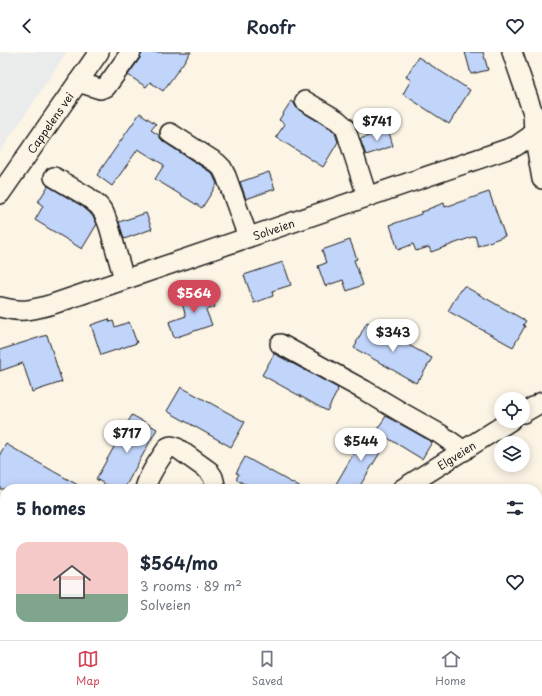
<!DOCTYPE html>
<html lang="en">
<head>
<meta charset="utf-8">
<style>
	:root { --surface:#fff; --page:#f6f6f7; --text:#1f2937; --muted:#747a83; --line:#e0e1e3; --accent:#d1495b }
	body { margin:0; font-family:"Playpen Sans",sans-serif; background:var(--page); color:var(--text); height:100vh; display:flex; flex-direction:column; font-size:15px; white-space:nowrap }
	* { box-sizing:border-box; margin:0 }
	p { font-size:13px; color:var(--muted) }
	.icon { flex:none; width:22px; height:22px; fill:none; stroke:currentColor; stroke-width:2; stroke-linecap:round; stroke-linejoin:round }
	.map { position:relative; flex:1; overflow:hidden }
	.side { position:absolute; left:0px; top:432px; width:542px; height:156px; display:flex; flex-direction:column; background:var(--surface); border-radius:16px 16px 0 0; box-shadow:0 2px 10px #0003 }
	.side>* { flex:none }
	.fabs { position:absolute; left:494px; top:340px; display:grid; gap:8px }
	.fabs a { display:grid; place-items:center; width:36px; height:36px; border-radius:50%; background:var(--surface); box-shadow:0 2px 10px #0003; font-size:20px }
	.price { position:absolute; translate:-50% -34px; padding:0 9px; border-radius:14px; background:#fff; color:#222; font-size:13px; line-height:26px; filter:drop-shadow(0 1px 2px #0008) }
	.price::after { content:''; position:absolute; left:50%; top:24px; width:12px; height:9px; margin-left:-6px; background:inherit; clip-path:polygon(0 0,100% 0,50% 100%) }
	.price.on { background:var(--accent); color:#fff }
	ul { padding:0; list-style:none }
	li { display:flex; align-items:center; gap:12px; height:100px; padding:0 16px }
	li+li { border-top:1px solid var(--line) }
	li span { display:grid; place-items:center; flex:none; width:112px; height:80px; border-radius:12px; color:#555 }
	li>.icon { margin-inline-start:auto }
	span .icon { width:48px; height:48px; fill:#fffc; stroke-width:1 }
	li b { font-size:17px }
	h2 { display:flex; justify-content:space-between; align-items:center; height:48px; padding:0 16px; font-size:17px }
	header { display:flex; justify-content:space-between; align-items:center; height:52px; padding:0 16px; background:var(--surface); font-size:18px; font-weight:600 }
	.tab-bar { display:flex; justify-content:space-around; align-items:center; height:56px; border-top:1px solid var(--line); background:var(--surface); font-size:11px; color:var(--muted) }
	.tab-bar a { display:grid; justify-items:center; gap:2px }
	.tab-bar .on { color:var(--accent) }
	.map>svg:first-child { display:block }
	.built { fill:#eaebeb }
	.building { fill:#c1d4fa; stroke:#1c1c1c }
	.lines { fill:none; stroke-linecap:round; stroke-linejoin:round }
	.minor-casing { stroke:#1c1c1c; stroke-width:22 }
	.minor { stroke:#fcf5e5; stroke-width:19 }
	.labels { text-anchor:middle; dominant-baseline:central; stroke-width:4; stroke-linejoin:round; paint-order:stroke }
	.street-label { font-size:11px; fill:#1c1c1c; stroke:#fcf5e5 }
</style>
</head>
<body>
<header><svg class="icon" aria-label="back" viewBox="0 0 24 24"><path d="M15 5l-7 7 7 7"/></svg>Roofr<svg class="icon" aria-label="heart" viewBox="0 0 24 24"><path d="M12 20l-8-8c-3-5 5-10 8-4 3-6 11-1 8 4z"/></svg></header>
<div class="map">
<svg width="542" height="588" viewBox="0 0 542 588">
	<rect width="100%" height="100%" fill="#fcf5e5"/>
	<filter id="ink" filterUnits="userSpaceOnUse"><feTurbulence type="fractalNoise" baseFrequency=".025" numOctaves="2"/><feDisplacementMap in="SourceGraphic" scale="8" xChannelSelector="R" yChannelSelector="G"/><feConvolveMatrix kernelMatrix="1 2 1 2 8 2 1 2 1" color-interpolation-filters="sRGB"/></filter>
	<g filter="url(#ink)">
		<polygon class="built" points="0,0 67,0 0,100"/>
		<g class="building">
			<polygon points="142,0 191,0 163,39 150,30 146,35 128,23 140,6"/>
			<polygon points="465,0 483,0 488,18 471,22"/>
			<polygon points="418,5 470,38 449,72 403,42 411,28 406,25"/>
			<polygon points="291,49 294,51 296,55 299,58 331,77 335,81 338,90 323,115 276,85 285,72 279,68"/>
			<polygon points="140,61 156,72 151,78 160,84 160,86 164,90 210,120 213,123 217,132 202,156 155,127 164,113 138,97 112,134 97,123"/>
			<polygon points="388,77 393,94 366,103 360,87"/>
			<polygon points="269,120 275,137 246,147 240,130"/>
			<polygon points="48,134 82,154 91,162 94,166 97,172 82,197 35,168 43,154 38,150"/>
			<polygon points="489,140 505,184 478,194 475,184 431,200 429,195 416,199 413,192 398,198 390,173 421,162 421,160 428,158 428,157 444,151 445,155"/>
			<polygon points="146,161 152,177 124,187 119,170"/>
			<polygon points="350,188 357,207 354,208 363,233 347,239 343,228 325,234 318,214 326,211 322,198"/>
			<polygon points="283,210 291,233 272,239 273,244 254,251 244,223"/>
			<polygon points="464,234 526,269 523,273 525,274 513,295 448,259 460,238 461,238"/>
			<polygon points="209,237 215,255 206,258 212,273 174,286 169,270 186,264 180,245 200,239 201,240"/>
			<polygon points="109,267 110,270 113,269 115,275 129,270 137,291 101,303 91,273"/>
			<polygon points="367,270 432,306 420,327 419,326 416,331 354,296 357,291 356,291"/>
			<polygon points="47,283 62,330 32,340 23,311 0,319 0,298"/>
			<polygon points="274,302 275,302 338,336 337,337 338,338 327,359 262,323"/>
			<polygon points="181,335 245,370 231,395 167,359"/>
			<polygon points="132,363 157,377 124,437 113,437 96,427"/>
			<polygon points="386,364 432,390 422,407 376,379"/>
			<polygon points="368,377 387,389 358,437 333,437"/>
			<polygon points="6,392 53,419 85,437 0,437 0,402"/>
			<polygon points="245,405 303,437 254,437 237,428 236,427 239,422 236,421"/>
		</g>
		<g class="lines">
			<g class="minor-casing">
				<g id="minor">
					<polyline points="512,0 533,61 534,81 542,127"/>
					<polyline points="78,30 100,37 106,35 131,0"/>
					<polyline points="305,49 337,68 345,75 367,144"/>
					<polyline points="170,81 217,111 222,116 226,124 248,185"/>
					<polyline points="54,125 88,145 99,154 104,161 109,174 124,227"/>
					<path id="s1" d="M0 142 99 0"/>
					<path id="s2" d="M0 255C23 261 31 258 53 252L516 94 542 76"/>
					<polyline points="280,292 364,338 401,360 440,382 464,399"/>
					<polyline points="523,361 542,350"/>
					<path d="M145 437C148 423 160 407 168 395L171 394 177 396 209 419 213 425 216 437"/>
					<path id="s3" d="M402 437 510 369"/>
					<polyline points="0,475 5,477"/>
					<polyline points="537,558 542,554"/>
					<polyline points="203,583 212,588"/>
					<polyline points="510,588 514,583"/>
				</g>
			</g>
			<use href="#minor" class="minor"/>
		</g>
	</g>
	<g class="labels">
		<g class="street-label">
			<text stroke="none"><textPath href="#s1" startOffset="87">Cappelens vei</textPath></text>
			<text stroke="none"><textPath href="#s2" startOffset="287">Solveien</textPath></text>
			<text stroke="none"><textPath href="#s3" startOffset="64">Elgveien</textPath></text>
		</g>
	</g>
</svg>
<div class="fabs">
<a><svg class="icon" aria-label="locate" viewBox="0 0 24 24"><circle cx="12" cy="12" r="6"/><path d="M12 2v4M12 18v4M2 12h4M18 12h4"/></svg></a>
<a><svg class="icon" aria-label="layers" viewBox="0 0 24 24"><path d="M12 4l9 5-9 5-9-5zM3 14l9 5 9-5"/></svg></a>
</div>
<b class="price" style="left:377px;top:90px">$741</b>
<b class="price on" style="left:194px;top:262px">$564</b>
<b class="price" style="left:393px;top:301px">$343</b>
<b class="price" style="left:127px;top:402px">$717</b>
<b class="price" style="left:361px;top:410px">$544</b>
<section class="side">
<h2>5 homes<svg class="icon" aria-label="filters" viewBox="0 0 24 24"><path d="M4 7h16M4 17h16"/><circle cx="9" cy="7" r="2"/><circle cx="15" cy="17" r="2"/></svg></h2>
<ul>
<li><span style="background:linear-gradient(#f6c9c9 65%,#7fa58c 0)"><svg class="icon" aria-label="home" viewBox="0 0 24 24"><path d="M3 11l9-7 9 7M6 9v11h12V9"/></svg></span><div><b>$564/mo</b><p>3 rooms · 89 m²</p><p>Solveien</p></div><svg class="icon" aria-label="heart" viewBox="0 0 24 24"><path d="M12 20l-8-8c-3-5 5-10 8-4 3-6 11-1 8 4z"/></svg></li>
</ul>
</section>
</div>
<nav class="tab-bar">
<a class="on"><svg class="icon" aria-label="map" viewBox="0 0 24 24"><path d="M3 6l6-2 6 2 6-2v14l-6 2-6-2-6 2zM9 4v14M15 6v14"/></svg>Map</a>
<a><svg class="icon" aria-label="saved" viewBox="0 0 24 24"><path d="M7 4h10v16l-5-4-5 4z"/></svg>Saved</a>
<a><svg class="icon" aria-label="home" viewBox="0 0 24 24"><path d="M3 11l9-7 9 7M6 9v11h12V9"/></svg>Home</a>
</nav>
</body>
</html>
